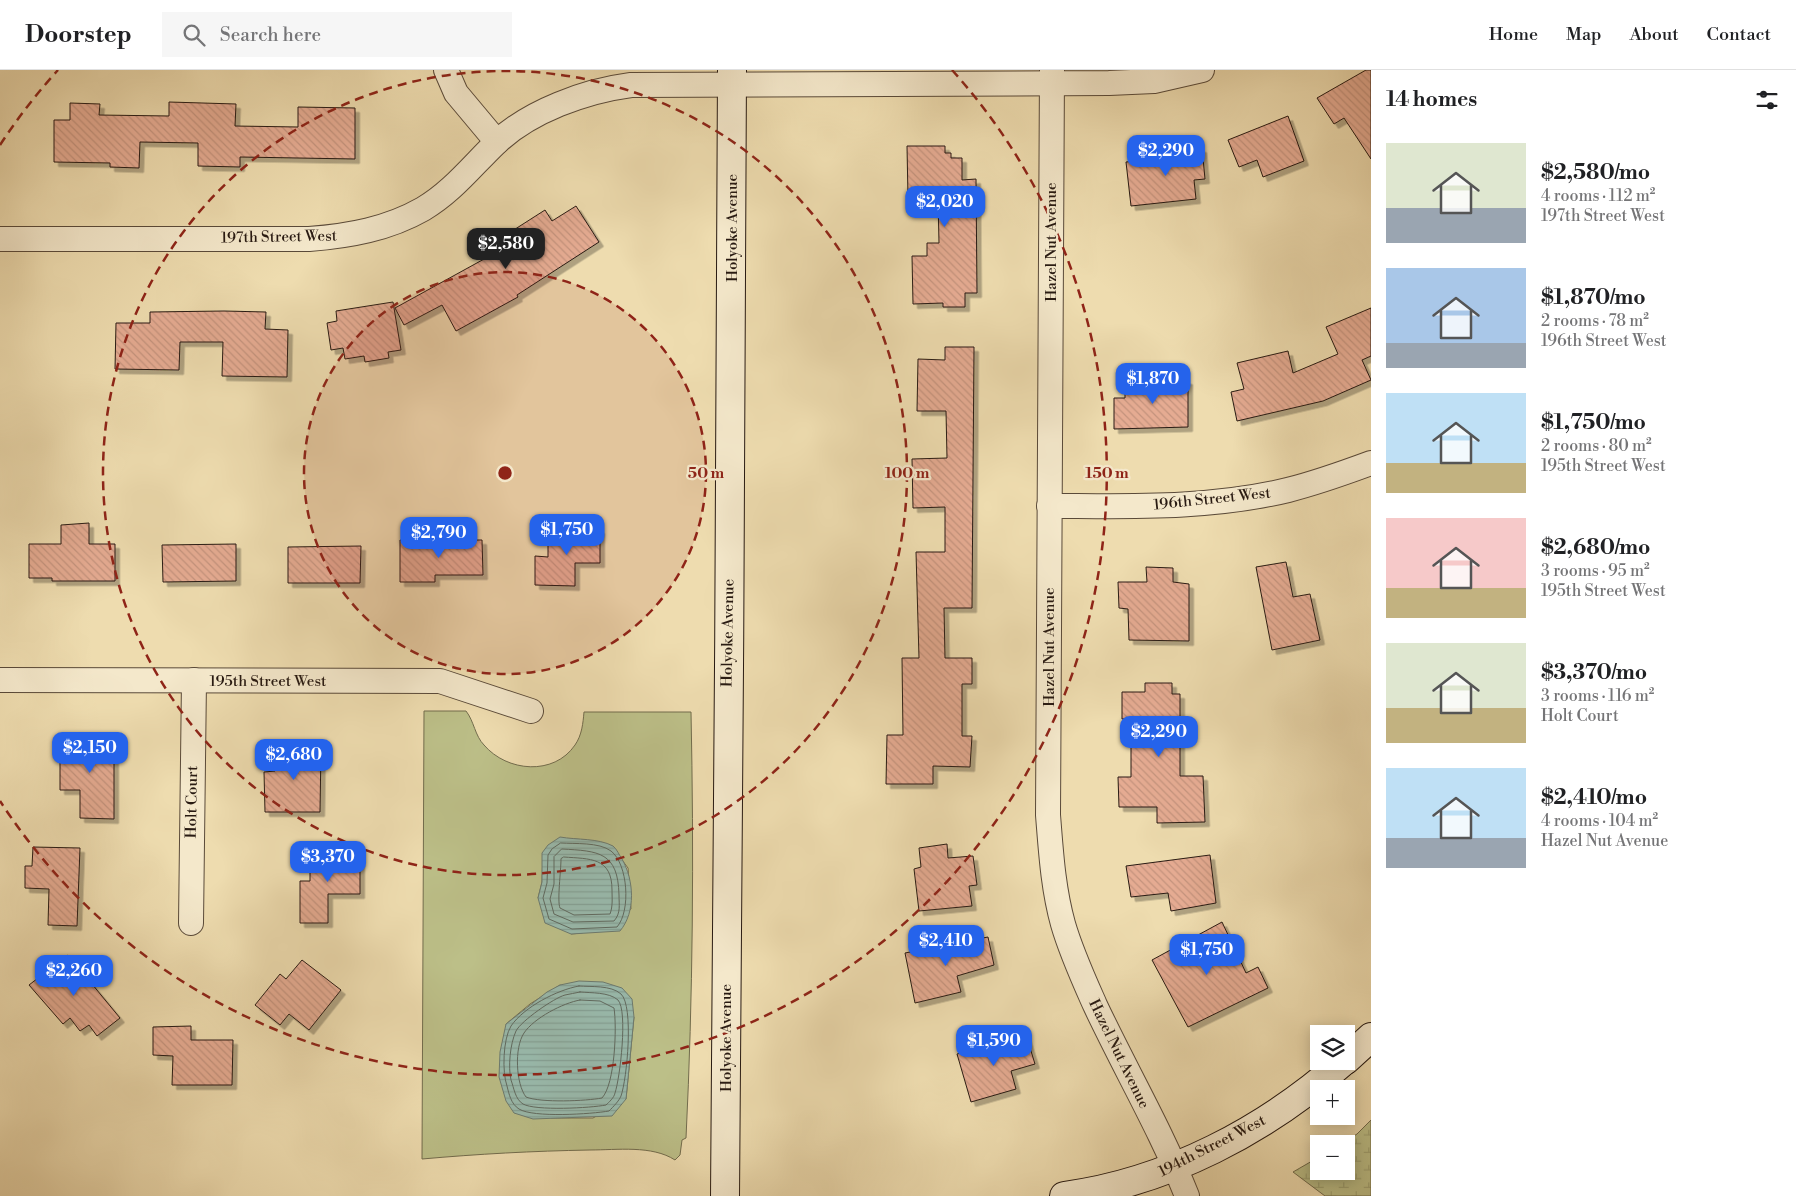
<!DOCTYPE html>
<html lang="en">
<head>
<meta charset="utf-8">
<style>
	:root { --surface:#fff; --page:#f6f6f6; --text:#202124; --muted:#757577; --line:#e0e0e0; --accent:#2563eb }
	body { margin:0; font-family:"Libre Bodoni",serif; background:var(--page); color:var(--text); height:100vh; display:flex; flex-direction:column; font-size:19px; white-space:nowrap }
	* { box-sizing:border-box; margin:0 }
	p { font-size:16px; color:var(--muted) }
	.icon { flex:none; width:28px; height:28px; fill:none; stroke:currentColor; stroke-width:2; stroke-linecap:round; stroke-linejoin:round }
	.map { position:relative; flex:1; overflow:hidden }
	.panel { display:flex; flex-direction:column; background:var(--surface); width:425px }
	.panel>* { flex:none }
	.tools { position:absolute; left:1310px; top:955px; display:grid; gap:10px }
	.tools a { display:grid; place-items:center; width:45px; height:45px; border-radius:0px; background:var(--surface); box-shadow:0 2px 12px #0003; font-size:25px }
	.price { position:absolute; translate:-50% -42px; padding:0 11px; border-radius:10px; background:var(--accent); color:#fff; font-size:16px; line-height:32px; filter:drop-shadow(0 1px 2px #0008) }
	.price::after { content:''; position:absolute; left:50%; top:30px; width:15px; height:11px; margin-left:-8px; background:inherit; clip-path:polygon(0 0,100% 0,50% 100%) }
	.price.active { background:#222; color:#fff }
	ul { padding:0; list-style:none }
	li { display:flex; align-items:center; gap:15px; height:125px; padding:0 15px }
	li span { display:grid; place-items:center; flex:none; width:140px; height:100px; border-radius:0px; color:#555 }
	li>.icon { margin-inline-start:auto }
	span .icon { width:60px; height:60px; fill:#fffc; stroke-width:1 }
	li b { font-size:21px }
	h2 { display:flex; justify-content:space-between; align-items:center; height:60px; padding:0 15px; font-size:21px }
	header { display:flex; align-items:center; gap:30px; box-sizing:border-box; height:70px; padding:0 25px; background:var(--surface); border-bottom:1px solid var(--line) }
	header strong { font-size:24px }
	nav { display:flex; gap:28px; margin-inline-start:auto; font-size:18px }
	.search { width:350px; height:45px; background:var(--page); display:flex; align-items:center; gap:12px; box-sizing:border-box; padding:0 18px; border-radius:0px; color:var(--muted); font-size:19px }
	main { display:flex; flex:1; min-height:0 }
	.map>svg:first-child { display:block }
	.green { fill:#bcbf88; stroke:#726c4d; fill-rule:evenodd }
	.wetland { fill:url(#wetland-marsh); stroke:#726c4d }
	.water { fill:url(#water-rules); stroke:#6c7b70 }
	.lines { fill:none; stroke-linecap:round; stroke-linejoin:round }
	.shore { stroke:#606a60; stroke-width:1 }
	.building { fill:url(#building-back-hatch); stroke:#281a12; filter:url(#shadow) }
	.street-casing { stroke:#5a4a39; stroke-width:26 }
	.secondary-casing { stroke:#281a12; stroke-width:30 }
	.street { stroke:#f4e8cb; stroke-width:24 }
	.secondary { stroke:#f4e8cb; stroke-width:28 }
	.ring { fill:none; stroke:#8f2418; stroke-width:2.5; stroke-dasharray:9 6 }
	.labels { text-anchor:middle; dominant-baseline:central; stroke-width:4.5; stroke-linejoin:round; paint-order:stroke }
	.street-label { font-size:15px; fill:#281a12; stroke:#f4e8cb }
	.centre { fill:#8f2418; stroke:#f4e8cb; stroke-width:2.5 }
	.ring-label { font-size:15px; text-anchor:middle; font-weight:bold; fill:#8f2418; stroke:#f4e8cb; stroke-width:4.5; stroke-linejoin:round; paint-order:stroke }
</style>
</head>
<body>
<header>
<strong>Doorstep</strong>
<div class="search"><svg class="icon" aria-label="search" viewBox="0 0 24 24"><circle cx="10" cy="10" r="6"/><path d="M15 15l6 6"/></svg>Search here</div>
<nav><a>Home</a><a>Map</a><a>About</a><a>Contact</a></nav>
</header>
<main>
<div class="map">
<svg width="1371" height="1126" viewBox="0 0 1371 1126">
	<defs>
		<pattern id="wetland-marsh" width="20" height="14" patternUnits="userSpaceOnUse" patternTransform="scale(1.25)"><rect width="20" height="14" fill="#bcbf88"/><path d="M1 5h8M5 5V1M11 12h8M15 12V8" fill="none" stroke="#a2a474"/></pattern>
		<pattern id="water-rules" width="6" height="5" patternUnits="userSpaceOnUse" patternTransform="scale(1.25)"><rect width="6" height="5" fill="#99bbae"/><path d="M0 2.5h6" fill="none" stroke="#84a095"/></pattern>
		<pattern id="building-back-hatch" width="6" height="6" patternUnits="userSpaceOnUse" patternTransform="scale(1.25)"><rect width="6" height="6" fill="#e5ab92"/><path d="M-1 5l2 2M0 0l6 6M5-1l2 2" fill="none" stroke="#c4937d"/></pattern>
		<filter id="shadow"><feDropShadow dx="4.5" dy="4.5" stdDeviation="0" flood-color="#0004"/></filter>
	</defs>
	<rect width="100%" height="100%" fill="#eedcaf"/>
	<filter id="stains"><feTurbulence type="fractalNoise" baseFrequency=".004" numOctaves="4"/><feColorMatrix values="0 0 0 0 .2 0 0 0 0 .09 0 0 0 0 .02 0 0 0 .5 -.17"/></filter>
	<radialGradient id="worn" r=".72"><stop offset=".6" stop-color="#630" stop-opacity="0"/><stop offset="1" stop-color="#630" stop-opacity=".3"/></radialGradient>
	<path class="green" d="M424 641H466C474 651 475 666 484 675 507 702 554 706 575 675 582 665 583 653 584 642H691C694 784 693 926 686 1068L682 1070 680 1085 675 1090C652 1075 617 1080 590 1080 533 1081 478 1084 422 1089ZM573 769 585 770 622 790 628 798 631 839 582 863 571 864 538 828 542 812 543 783ZM560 915 634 947 626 1029 593 1048H551L506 954 530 934Z"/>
	<polygon class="wetland" points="1371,1050 1371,1126 1325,1126 1293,1102 1319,1087 1319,1101 1346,1101 1346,1074 1341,1074 1357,1064"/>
	<g class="water">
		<path d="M560 767C577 770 598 768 613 776 617 779 619 785 622 789 634 810 636 842 620 861L571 864 545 853 538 828 542 812V783L548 775Z"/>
		<polygon points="579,911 603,912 622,918 632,929 634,947 626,1029 612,1046 533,1049 514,1043 506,1031 499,1007 500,982 506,954 547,922 560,915"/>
	</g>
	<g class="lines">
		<g class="shore">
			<path d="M561 773C575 774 599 772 611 781 628 794 631 841 617 857L572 859 549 849 543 828 547 813 548 785 552 779Z"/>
			<path d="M562 779C599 781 618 782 619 825 619 835 621 843 614 851L573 852 554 844 550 829 554 814V787Z"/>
			<path d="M564 787C590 789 612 787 612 820 612 828 613 836 610 844L574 845 560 838C557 831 561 801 561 789Z"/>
			<path d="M579 916C591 917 611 915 621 924 634 936 627 1009 621 1026 619 1031 613 1037 609 1041 592 1044 533 1048 519 1039 511 1034 509 1024 507 1016 502 1002 503 969 511 956 524 937 557 920 579 916Z"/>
			<path d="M580 922C591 923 609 922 618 930 628 941 620 1008 615 1023 614 1028 609 1032 606 1035 591 1038 535 1041 523 1034 515 1029 514 1018 511 1010 508 997 510 974 516 961 521 951 554 928 565 925 570 924 575 923 580 922Z"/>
			<path d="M580 930 600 931 614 938C617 957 615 1014 602 1028 586 1031 541 1033 526 1027 516 1014 514 978 524 963 534 948 563 933 580 930Z"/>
		</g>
	</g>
	<g class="building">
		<polygon points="1366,0 1371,0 1371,89 1344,48 1334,54 1317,28"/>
		<polygon points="169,32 236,34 235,56 298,57 298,37 355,38 355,89 240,87 240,97 198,96 198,73 140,72 139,98 110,97 110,93 54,92 54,50 70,50 70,33 100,34 99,45 169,46"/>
		<polygon points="1288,46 1304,91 1263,107 1257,90 1239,97 1228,70"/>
		<polygon points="907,76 945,76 945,83 951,83 951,88 962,88 962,110 976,109 977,223 965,223 965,237 943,237 943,233 913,234 912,186 927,186 927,173 939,173 938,128 908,128"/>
		<polygon points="1202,78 1205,109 1194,110 1196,129 1131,136 1126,92 1160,88 1159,80"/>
		<polygon points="576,136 599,172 517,225 518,227 456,261 442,235 404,255 395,238 515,172 509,163 545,140 552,151"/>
		<polygon points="393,232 401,280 388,282 389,288 365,292 364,286 345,289 343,278 331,280 327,253 337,251 336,241"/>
		<polygon points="1371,238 1371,286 1362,290 1371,310 1323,331 1237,351 1231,322 1244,319 1237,293 1288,281 1293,303 1338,284 1326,257"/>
		<polygon points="224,241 266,242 265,259 288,260 287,307 222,306 223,272 180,272 179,300 115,299 116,253 150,253 150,242"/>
		<polygon points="945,277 974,277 972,538 944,538 945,588 972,588 972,614 962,614 962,666 972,666 970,697 933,696 933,714 886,714 887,665 903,665 902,588 919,588 916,482 945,482 945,437 913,438 912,389 947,388 946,341 917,341 918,289 945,290"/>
		<polygon points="1125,310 1188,310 1188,357 1114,359 1114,328 1125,328"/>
		<polygon points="89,453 89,474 115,474 115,511 52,511 52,508 29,508 29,474 61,474 61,455"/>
		<polygon points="548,459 600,459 600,493 575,493 575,516 535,515 535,486 548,487"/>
		<polygon points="400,470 482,470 483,505 435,505 435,512 400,512"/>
		<polygon points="236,474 236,511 163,512 162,475"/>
		<polygon points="361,476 360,513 288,513 288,477"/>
		<polygon points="1286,492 1293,527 1310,524 1320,570 1272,580 1256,497"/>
		<polygon points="1146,497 1173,498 1173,512 1189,514 1189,571 1129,570 1128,539 1119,538 1118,512 1147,512"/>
		<polygon points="1145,613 1172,613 1172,624 1180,624 1180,706 1203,706 1205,752 1157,753 1157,737 1119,737 1118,707 1131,707 1131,649 1122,649 1122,622 1145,622"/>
		<polygon points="60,667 114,667 114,749 80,748 80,720 60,720"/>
		<polygon points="275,677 321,678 320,742 265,742 264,702 275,701"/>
		<polygon points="947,774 948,788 973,786 977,815 969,816 972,836 919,841 914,799 921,797 919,778"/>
		<polygon points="33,777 80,778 77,856 48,855 49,819 25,818 25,796 32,796"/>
		<polygon points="310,781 360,781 360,824 328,824 328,853 300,853 300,811 310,811"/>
		<polygon points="1210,785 1216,833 1171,841 1168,823 1131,827 1126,796"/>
		<polygon points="1222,852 1246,903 1258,897 1268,918 1188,957 1152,890"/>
		<polygon points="988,867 994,895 957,906 961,922 915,933 905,883"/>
		<polygon points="68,885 120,948 97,966 89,955 80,961 70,948 63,954 29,915"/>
		<polygon points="302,890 341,920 309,960 289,944 280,955 255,935 280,904 286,909"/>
		<polygon points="191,956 191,970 233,970 232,1015 172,1015 173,986 153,985 153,957"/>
		<polygon points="1026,965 1035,994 1011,1001 1016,1019 971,1032 957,984"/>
	</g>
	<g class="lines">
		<g class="street-casing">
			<g id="street">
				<polyline points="446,0 456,23 497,72"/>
				<path d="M1052 0 1048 745C1051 782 1053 818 1063 854 1071 882 1083 908 1095 935 1125 999 1161 1060 1187 1126"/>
				<path d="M0 169H309C349 166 388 159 423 139 452 122 472 96 496 73 530 41 585 21 631 15L1109 13 1154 11 1202 0"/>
				<path d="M1049 436C1128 436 1210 439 1288 420 1316 413 1344 403 1371 393"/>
				<polyline points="0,610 440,611 531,641"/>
				<polyline points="191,853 194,610"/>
			</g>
		</g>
		<g class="secondary-casing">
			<g id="secondary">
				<polyline points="1346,990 1371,967"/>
				<path d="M725 1126C728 751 731 375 732 0"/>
				<path d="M1064 1126C1168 1112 1266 1060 1344 991"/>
			</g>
		</g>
		<use href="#street" class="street"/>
		<use href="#secondary" class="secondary"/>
	</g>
	<circle cx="505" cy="403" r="201" fill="#8f2418" fill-opacity=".12"/>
	<g class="ring">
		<circle cx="505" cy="403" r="201"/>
		<circle cx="505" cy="403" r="402"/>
		<path d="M0 75A602 602 0 0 1 58 0M952 0A602 602 0 1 1 0 731"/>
	</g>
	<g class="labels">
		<g class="street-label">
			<text transform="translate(732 158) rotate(-90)">Holyoke Avenue</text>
			<text transform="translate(279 167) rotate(-1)">197th Street West</text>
			<text transform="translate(1051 172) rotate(-90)">Hazel Nut Avenue</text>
			<text transform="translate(1212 429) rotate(-6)">196th Street West</text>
			<text transform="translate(728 563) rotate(-89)">Holyoke Avenue</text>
			<text transform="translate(1049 577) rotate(-90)">Hazel Nut Avenue</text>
			<text x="268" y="611">195th Street West</text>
			<text transform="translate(192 732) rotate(-89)">Holt Court</text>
			<text transform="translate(726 968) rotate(-90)">Holyoke Avenue</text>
			<text transform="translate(1119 984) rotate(64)">Hazel Nut Avenue</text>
			<text transform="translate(1212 1076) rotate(-27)">194th Street West</text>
		</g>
	</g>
	<circle cx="505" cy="403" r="8" class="centre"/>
	<g class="ring-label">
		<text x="706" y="408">50 m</text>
		<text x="907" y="408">100 m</text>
		<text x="1107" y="408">150 m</text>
	</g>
	<rect width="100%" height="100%" filter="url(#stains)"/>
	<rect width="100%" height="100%" fill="url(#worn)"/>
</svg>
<div class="tools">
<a><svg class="icon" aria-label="layers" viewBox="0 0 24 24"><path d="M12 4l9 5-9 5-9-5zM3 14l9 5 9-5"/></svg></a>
<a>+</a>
<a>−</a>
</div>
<b class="price" style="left:1166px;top:107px">$2,290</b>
<b class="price" style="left:945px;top:158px">$2,020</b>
<b class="price active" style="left:506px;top:200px">$2,580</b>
<b class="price" style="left:1153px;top:335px">$1,870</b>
<b class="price" style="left:567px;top:486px">$1,750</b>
<b class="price" style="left:439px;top:489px">$2,790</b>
<b class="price" style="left:1159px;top:688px">$2,290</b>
<b class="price" style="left:90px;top:704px">$2,150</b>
<b class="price" style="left:294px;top:711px">$2,680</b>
<b class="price" style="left:328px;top:813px">$3,370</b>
<b class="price" style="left:946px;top:897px">$2,410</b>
<b class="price" style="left:1207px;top:906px">$1,750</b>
<b class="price" style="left:74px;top:927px">$2,260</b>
<b class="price" style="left:994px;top:997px">$1,590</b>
</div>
<section class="panel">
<h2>14 homes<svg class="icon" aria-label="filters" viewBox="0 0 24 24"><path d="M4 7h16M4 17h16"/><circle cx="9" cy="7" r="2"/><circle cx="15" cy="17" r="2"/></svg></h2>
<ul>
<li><span style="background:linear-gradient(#dfe7d0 65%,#9aa5b1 0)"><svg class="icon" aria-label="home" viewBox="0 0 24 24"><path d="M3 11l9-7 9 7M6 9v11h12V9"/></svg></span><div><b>$2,580/mo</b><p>4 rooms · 112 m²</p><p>197th Street West</p></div></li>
<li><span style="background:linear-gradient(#a9c7e8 75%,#9aa5b1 0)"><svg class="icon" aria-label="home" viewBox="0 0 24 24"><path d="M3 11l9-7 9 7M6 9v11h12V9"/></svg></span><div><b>$1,870/mo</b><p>2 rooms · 78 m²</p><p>196th Street West</p></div></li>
<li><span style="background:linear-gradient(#bfe0f5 70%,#c2b280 0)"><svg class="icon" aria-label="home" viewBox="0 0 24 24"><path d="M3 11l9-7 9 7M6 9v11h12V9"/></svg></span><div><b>$1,750/mo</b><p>2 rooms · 80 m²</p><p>195th Street West</p></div></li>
<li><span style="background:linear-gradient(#f6c9c9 70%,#c2b280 0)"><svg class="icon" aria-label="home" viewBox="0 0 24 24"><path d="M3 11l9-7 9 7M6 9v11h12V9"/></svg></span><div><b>$2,680/mo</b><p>3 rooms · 95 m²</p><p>195th Street West</p></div></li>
<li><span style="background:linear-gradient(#dfe7d0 65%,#c2b280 0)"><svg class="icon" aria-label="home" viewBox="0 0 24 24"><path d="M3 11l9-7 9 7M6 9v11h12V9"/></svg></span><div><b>$3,370/mo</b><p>3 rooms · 116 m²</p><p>Holt Court</p></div></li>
<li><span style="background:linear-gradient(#bfe0f5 70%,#9aa5b1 0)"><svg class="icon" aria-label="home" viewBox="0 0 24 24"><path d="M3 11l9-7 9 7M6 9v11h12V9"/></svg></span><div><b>$2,410/mo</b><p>4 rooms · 104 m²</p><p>Hazel Nut Avenue</p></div></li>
</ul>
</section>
</main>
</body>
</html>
